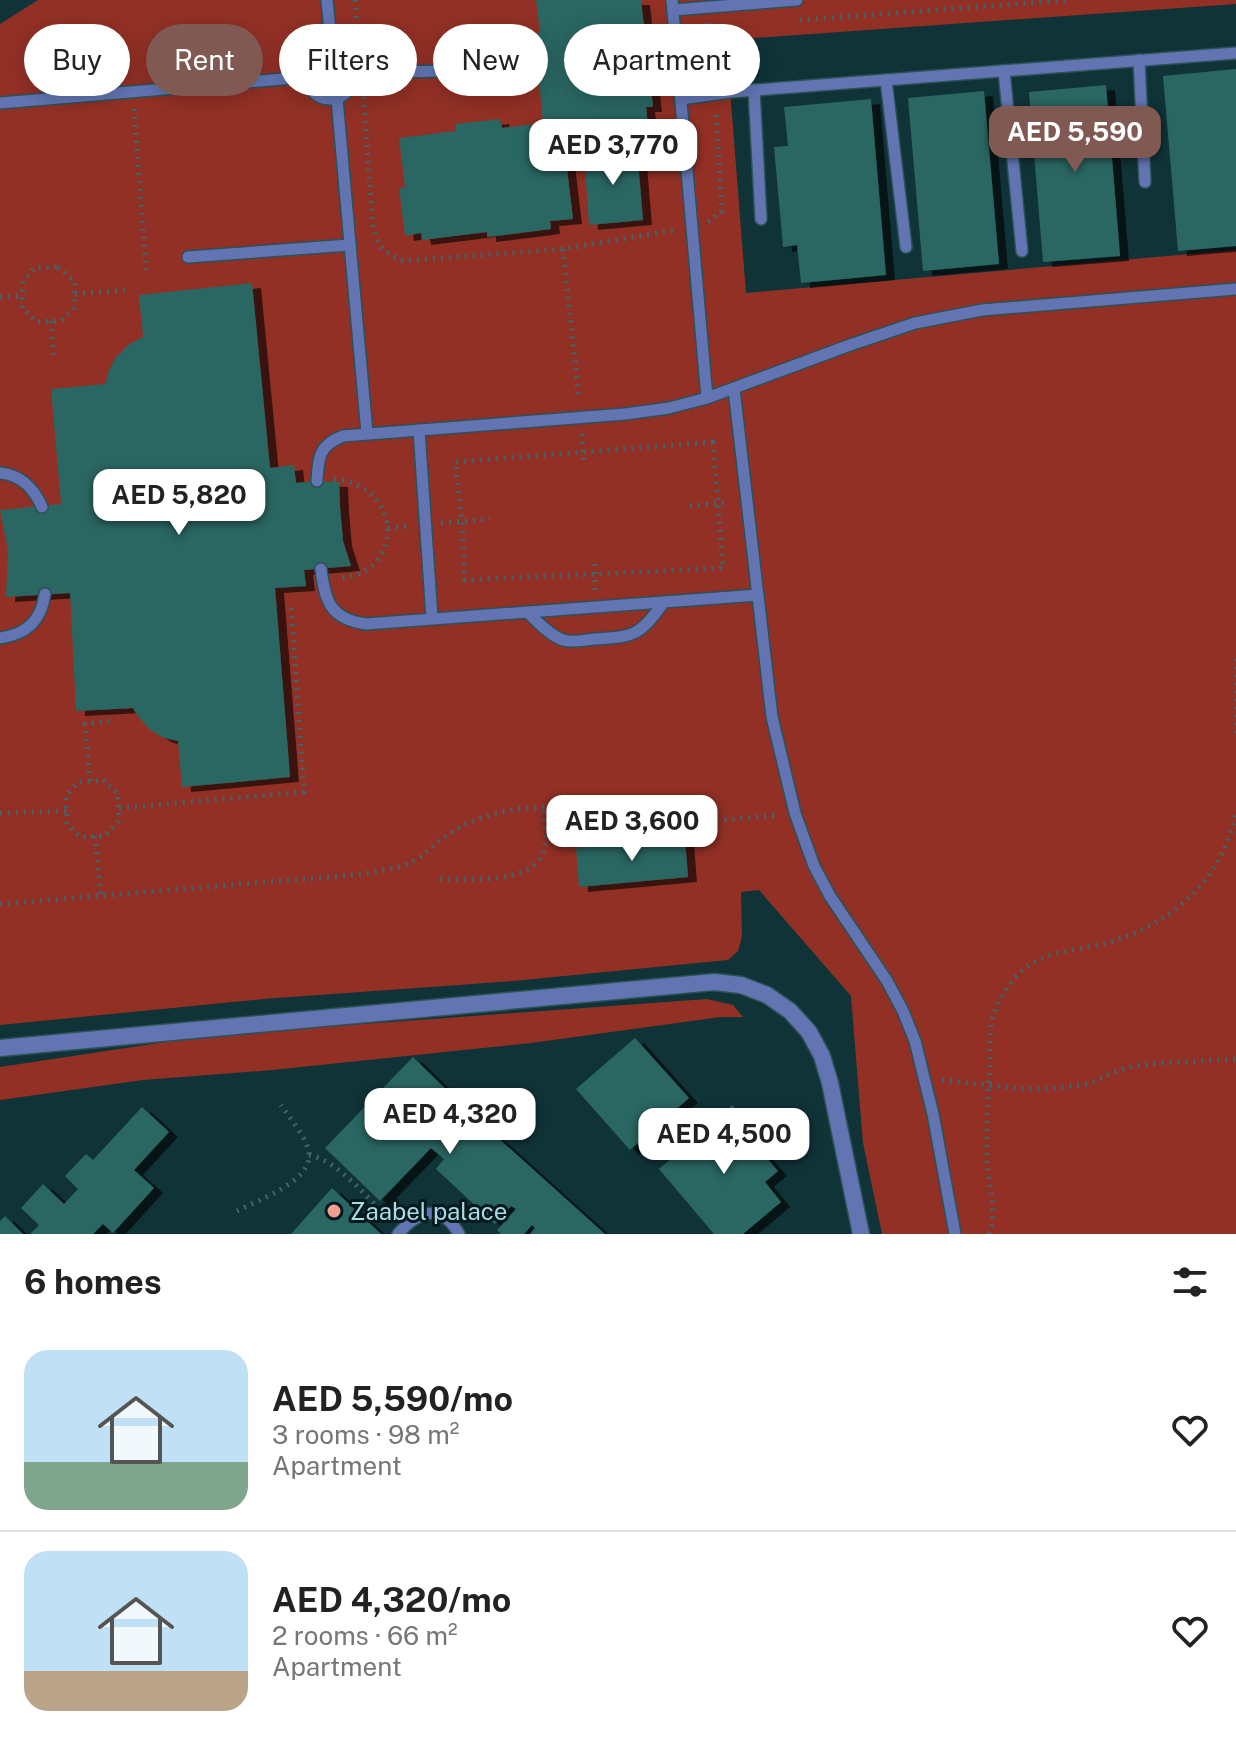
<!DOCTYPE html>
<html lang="en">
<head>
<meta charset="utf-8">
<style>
	:root { --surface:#fff; --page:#f6f6f6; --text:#222; --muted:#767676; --line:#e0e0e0; --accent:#815953 }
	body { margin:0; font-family:"Public Sans",sans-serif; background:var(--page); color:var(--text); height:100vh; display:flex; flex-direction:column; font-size:30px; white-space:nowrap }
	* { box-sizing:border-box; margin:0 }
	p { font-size:26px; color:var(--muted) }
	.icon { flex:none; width:44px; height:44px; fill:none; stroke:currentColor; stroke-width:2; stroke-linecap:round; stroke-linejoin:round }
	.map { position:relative; height:1234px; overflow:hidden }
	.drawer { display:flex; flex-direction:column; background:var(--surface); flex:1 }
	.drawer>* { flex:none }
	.top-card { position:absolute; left:24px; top:24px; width:800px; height:72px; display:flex; gap:16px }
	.price { position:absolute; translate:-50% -68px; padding:0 18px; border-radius:16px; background:#fff; color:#222; font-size:26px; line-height:52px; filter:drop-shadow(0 2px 4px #0008) }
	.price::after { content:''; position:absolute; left:50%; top:48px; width:24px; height:18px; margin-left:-12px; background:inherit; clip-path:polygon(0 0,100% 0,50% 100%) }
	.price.on { background:var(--accent); color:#fff }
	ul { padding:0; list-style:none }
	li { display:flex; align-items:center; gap:24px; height:200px; padding:0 24px }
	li+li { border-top:2px solid var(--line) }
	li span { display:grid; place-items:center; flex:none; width:224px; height:160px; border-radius:24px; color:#555 }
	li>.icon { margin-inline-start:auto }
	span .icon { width:96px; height:96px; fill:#fffc; stroke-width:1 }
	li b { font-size:34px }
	h2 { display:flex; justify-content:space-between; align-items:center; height:96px; padding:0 24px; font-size:34px }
	.pill { padding:0 28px; border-radius:36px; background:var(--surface); box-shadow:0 4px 20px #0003; font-size:28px; line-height:72px }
	.pill.on { background:var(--accent); color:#fff }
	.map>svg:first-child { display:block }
	.garden { fill:#923025 }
	.building { fill:#2a6662; filter:url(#shadow) }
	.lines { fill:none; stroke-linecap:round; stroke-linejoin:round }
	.lane-casing { stroke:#2c5157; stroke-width:14 }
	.street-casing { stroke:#2c5157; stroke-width:19 }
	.path { stroke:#3f666d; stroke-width:5; stroke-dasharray:2 6; stroke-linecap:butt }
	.lane { stroke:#6275b2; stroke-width:11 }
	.street { stroke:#6275b2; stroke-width:16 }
	.poi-dot { fill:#f59d8f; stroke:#03191d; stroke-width:3 }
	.labels { text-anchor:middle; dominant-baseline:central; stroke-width:6; stroke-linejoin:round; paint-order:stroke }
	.poi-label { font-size:24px; fill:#abdbe4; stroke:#03191d; text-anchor:start }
</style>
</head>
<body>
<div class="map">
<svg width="1236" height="1234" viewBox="0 0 1236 1234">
	<defs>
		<filter id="shadow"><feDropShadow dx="9" dy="5" stdDeviation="0" flood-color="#0009"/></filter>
	</defs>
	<rect width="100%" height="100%" fill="#103338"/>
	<g class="garden">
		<polygon points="38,0 1236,0 1236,4 739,39 727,51 746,293 1236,250 1236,1234 882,1234 863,1143 851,996 759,890 741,892 742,937 738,951 728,960 513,981 263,999 0,1025 0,24"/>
		<polygon points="707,999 733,1005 743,1017 721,1017 531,1043 272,1070 143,1080 0,1100 0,1067 212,1035"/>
	</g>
	<g class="building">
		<polygon points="536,0 641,0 653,107 646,107 648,126 637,127 638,135 564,144 573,219 550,221 551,229 487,237 487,232 422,240 421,233 405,236 399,188 405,187 399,138 456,131 455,124 500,119 502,128 543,123 539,80 534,80 528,35 540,33"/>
		<polygon points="748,59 749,71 733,72 732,60"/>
		<polygon points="1236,69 1236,246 1178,251 1163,76"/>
		<polygon points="1106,85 1120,256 1043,262 1029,92"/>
		<polygon points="984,91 999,264 923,271 908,98"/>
		<polygon points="871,99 886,275 801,283 797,245 783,247 774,147 788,146 784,107"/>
		<polygon points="637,149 643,220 589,225 584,153"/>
		<polygon points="252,283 270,468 294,465 296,483 317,481 339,482 340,507 343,541 351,566 304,570 306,586 275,588 290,777 182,787 178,741 164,738 150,730 137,715 133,708 76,711 70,593 6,597 8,551 0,510 61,504 51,389 105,384 109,370 116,357 128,345 143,337 139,295"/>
		<polygon points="685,839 688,877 579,887 576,848"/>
		<polygon points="635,1038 689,1098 630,1150 576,1089"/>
		<polygon points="413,1057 467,1110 605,1234 530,1234 535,1228 532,1225 524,1234 501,1234 497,1230 516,1209 511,1206 495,1224 436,1169 444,1159 431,1148 380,1201 325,1148"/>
		<polygon points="732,1105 754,1130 747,1135 778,1171 765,1182 781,1202 743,1234 714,1234 659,1169"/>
		<polygon points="142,1107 169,1132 134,1170 154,1188 113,1233 103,1224 93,1234 30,1234 39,1225 21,1208 43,1184 64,1204 78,1189 65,1176 86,1154 93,1160"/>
		<polygon points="332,1188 381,1234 291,1234"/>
		<polygon points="5,1216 23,1234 0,1234 0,1221"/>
	</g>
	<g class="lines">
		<g class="lane-casing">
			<g id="lane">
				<polyline points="327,0 332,52"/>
				<polyline points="672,0 707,398"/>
				<polyline points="673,10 797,0"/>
				<circle cx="330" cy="76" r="23"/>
				<polyline points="1139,60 1145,182"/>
				<polyline points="1004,71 1022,251"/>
				<polyline points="353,73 443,71"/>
				<polyline points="886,80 906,247"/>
				<polyline points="754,90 761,219"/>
				<polyline points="337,99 367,433"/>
				<polyline points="681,99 730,92 1236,53"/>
				<polyline points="0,103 306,77"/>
				<polyline points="188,257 349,245"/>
				<polyline points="734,389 772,717 795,813 814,866 830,896 887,981 903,1011 915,1041 933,1114 955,1234"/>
				<polyline points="419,430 432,618"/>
				<path d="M0 473C22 475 34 489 42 507"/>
				<path d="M317 481C318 458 319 445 343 436L625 414 669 408 707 398 850 345 915 323 982 310 1236 289"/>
				<path d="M321 569C325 601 330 619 366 624L758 595"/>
				<path d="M527 612C537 621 549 635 563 640 572 643 585 640 595 639 635 637 640 635 664 602"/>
				<path d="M0 638C27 634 41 621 45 594"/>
				<path d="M398 1234C418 1211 441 1202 459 1234"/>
			</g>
		</g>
		<g class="street-casing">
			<polyline id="street" points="0,1048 714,982 741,985 767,995 790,1011 809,1032 822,1056 830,1083 861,1234"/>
		</g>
		<g class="path">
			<polyline points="355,0 360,59"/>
			<polyline points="800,20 1070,0"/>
			<polyline points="707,23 713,77"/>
			<path d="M363 89 373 227C378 248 384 252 403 261L563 249 675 230"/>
			<polyline points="134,109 146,270"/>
			<polyline points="708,222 722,211 716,110"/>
			<polyline points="563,249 579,400"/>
			<polygon points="58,267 75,282 74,308 61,321 37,322 22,308 23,282 34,268"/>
			<polyline points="75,294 125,290"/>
			<polyline points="0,297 23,296"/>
			<polyline points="51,321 54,361"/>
			<polyline points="582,434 584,465"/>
			<polygon points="713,442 723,568 465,580 462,521 455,462"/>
			<path d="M334 479C405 486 404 574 340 578"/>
			<polyline points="690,506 730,502"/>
			<polyline points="441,523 490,519"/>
			<polyline points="388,528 411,526"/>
			<polyline points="595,590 595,559"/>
			<polyline points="1236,659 1236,738"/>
			<polygon points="103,780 118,793 119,821 105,836 80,837 67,824 66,796 78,782"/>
			<polyline points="90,781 85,724 109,721"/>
			<polyline points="119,808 304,792 291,605"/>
			<polyline points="0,813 67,811"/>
			<polyline points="583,813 585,834"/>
			<polyline points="95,836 101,895"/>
			<path d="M440 879C470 878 539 887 545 845 547 833 544 819 544 807"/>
			<polyline points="0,904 364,874 404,866 419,858 440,840 463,825 489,815 516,809 544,807 564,809 594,816 655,826 779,815"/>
			<polyline points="942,1080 1023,1089 1047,1089 1089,1084 1114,1072 1134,1066 1160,1063 1236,1059"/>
			<path d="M309 1155C337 1160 368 1198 388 1219"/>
			<path d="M237 1211C258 1200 311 1182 309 1154 308 1139 289 1117 281 1105"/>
			<path d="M989 1234C998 1212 988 1184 987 1162 986 1130 988 1097 990 1065 990 1049 989 1031 993 1016 998 1001 1007 986 1018 975 1041 951 1072 951 1102 944 1167 928 1224 881 1236 811"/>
		</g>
		<use href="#lane" class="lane"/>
		<use href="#street" class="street"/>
	</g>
	<circle class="poi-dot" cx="334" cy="1211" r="8"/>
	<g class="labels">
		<g class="poi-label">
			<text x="350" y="1211">Zaabel palace</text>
		</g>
	</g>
</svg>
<b class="price on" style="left:1075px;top:174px">AED 5,590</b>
<b class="price" style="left:613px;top:187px">AED 3,770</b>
<b class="price" style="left:179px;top:537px">AED 5,820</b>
<b class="price" style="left:632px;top:863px">AED 3,600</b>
<b class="price" style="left:450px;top:1156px">AED 4,320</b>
<b class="price" style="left:724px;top:1176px">AED 4,500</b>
<div class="top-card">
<a class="pill">Buy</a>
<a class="pill on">Rent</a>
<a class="pill">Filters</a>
<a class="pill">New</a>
<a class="pill">Apartment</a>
</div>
</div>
<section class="drawer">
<h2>6 homes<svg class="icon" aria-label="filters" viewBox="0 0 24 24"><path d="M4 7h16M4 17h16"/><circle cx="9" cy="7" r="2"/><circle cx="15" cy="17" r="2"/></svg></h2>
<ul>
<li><span style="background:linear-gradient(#bfe0f5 70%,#7fa58c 0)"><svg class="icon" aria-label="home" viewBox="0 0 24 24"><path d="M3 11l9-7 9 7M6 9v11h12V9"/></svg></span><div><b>AED 5,590/mo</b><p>3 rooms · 98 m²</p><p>Apartment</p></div><svg class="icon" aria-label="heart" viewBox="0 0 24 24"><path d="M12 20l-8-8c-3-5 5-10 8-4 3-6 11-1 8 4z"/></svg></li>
<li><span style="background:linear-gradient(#bfe0f5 75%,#b9a48a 0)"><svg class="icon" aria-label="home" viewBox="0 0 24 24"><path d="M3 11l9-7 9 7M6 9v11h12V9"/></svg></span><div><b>AED 4,320/mo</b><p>2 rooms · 66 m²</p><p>Apartment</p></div><svg class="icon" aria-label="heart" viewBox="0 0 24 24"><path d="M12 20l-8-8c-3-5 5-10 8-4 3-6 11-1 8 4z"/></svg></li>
</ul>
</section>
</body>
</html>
